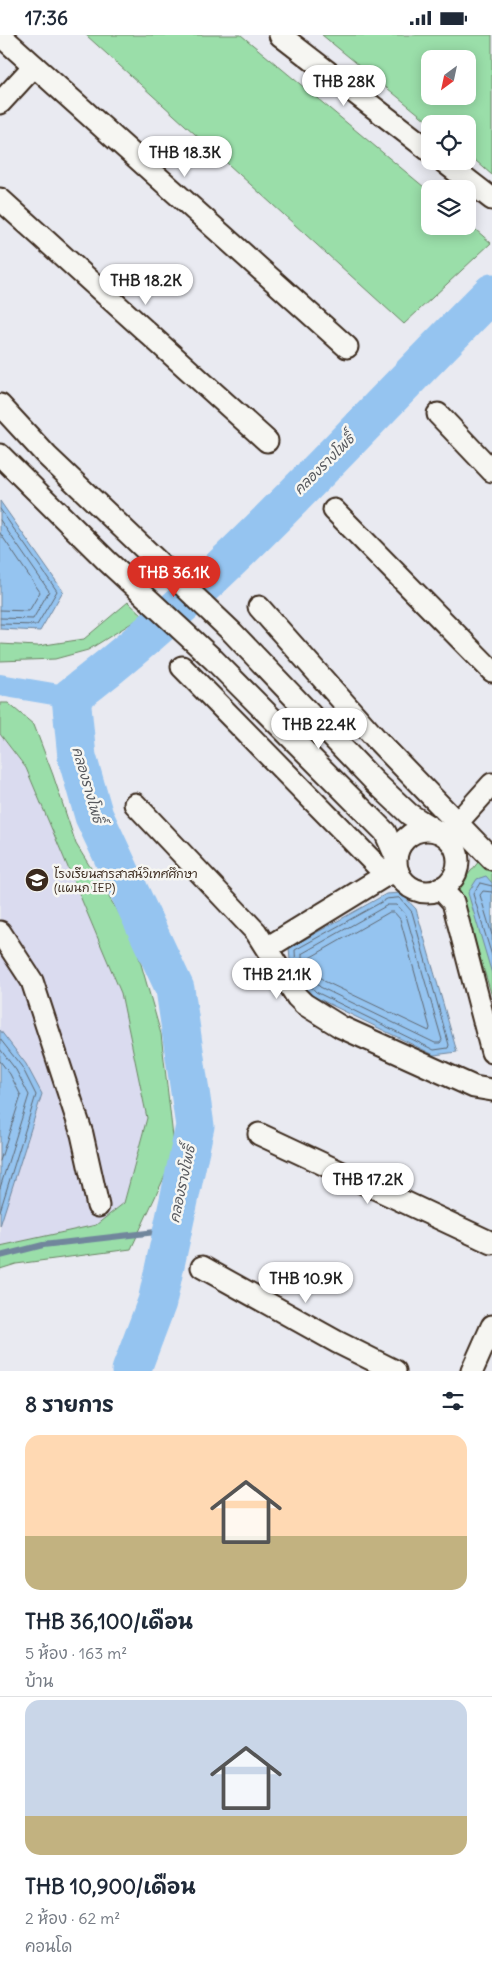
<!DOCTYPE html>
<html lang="th">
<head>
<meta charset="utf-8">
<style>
	:root { --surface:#fff; --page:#f2f2f3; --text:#1f2937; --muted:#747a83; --line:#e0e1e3; --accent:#d93025 }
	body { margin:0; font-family:Delius,"Playpen Sans Thai",sans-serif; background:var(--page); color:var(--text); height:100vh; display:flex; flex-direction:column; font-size:19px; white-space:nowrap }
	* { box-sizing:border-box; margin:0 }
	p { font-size:16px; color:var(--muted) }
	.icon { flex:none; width:28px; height:28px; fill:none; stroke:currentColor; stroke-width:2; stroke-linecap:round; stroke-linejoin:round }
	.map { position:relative; height:1336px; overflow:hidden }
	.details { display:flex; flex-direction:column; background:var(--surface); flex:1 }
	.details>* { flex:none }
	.needle { width:32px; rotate:213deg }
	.buttons { position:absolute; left:421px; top:15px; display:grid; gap:10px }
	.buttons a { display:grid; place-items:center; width:55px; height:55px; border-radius:10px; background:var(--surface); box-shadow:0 2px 12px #0003; font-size:25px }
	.price { position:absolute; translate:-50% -42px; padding:0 11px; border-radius:18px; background:#fff; color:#222; font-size:16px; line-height:32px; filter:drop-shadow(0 1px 2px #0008) }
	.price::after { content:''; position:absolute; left:50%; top:30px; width:15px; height:11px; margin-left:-8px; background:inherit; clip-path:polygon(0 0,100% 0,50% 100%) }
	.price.on { background:var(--accent); color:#fff }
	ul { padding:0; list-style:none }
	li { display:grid; align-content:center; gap:10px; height:265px; padding:0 25px }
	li+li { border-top:1px solid var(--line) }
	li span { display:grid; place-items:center; height:155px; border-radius:15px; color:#555 }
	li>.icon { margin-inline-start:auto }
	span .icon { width:90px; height:90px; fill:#fffc; stroke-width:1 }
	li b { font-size:21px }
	h2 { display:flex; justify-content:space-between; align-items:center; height:60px; padding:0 25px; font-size:21px }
	.status { display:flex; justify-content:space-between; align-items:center; height:35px; padding:0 25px; background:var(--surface); direction:ltr }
	.status svg { height:14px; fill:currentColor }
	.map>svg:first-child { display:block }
	.built { fill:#dadbef }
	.green { fill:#9adea9; stroke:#6a8464; fill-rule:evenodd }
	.water { fill:#95c4f0; stroke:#71869c }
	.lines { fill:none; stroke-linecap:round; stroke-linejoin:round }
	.shore { stroke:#5f6872; stroke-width:1 }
	.stream { stroke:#71869c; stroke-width:6 }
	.canal { stroke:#95c4f0; stroke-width:22 }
	.river { stroke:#95c4f0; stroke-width:39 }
	.minor-casing { stroke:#3b2a1e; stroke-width:25 }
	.minor { stroke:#f6f6f2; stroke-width:21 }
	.labels { text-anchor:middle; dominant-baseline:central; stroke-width:5; stroke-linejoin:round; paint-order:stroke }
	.poi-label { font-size:12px; fill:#3b2a1e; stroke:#f6f6f2; text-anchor:start }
	.water-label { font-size:14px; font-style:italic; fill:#56585d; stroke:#f6f6f2 }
</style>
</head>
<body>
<div class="status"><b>17:36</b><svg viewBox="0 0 49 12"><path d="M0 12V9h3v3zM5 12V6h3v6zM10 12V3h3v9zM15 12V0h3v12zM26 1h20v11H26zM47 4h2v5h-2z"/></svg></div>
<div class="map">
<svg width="492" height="1336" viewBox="0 0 492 1336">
	<rect width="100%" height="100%" fill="#e9eaf1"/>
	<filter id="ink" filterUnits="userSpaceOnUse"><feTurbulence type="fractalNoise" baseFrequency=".02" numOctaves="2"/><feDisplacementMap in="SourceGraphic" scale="10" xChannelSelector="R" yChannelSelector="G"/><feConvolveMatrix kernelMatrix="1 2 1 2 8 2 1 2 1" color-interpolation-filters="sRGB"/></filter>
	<g filter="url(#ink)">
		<polygon class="built" points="0,699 26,733 121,958 147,1083 124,1168 96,1190 0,1211"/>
		<g class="green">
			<polygon points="86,0 241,0 430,157 430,191 468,191 468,188 491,208 404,289"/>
			<path d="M322 0H492V140L468 119V89H431ZM430 24H468V61H430Z"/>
			<polygon points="128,567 143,581 88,615 55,624 0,626 0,609 38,611 84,604"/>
			<polygon points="0,668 8,668 34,690 53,740 76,809 133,901 161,999 175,1119 131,1214 16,1229 0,1234 0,1211 96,1190 124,1168 147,1083 121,958 26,733 0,699"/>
			<polygon points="480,825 492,838 492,961 458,852"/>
		</g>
		<g class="water">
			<polygon points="0,466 63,556 40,596 0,594"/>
			<polygon points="486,841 492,848 492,939 468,858 477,844"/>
			<polygon points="401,858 416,874 457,1017 434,1020 313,961 291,937 289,913 386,859"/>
			<polygon points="0,995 26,1029 42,1059 0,1191"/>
		</g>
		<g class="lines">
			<g class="shore">
				<polyline points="0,474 57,556 37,590 0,589"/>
				<polyline points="0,485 49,556 33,584 0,583"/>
				<polyline points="0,498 40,557 29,576 0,575"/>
				<polyline points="492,851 480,848 473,859 492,921"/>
				<polyline points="492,857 483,856 480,860 492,900"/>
				<polygon points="400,863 412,877 449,1010 448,1013 434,1015 316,957 296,935 295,915 387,864"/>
				<polygon points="388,870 397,870 406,880 442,1005 440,1008 435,1008 320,952 302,932 302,919"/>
				<polygon points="390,877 394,877 400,884 430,993 429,996 324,946 309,929 310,923"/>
				<polyline points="0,1004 22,1032 36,1060 0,1176"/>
				<polyline points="0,1014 16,1035 29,1060 0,1153"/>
				<polyline points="0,1026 10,1039 21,1061 0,1126"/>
			</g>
			<polyline class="stream" points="0,1221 43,1210 173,1195"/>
			<polyline class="canal" points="0,650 71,662"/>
			<path class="river" d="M131 1336 157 1267 195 1091 175 954 94 781 77 722 71 662C226 545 354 395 492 258"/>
			<g class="minor-casing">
				<g id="minor">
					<polyline points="0,0 347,312"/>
					<polyline points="280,0 430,116"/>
					<polyline points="0,68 34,31"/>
					<polyline points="443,126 492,164"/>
					<polyline points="0,164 267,406"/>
					<polyline points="0,370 47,421 232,597 374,746 409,779 436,796"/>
					<polyline points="438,379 492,436"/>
					<polyline points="0,420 107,526 214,625 385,797 396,822"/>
					<polyline points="334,475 492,636"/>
					<polyline points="259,572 378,706 492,824"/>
					<polyline points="182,632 386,840"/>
					<polyline points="135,769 256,897 297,962 304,969 341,992 474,1052 492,1055"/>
					<circle cx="427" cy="826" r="31"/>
					<polyline points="447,799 492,749"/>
					<polyline points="440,853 453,867 492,1017"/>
					<polyline points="0,897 32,946 82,1099 98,1171"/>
					<polyline points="267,913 386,840 398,837"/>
					<polyline points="259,1099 492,1208"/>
					<polyline points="202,1232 337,1307 395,1336"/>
					<polyline points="472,1336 492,1291"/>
				</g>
			</g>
			<use href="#minor" class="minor"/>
		</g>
	</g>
	<defs>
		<g id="school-disc" transform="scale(1.25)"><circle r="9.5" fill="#3b2a1e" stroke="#f6f6f2"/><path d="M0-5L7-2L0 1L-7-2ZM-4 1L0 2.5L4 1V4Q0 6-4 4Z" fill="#fff"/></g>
	</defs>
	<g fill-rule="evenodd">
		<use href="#school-disc" x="37" y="845"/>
	</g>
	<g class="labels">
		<g class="poi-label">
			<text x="54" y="838">โรงเรียนสารสาสน์วิเทศศึกษา<tspan x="54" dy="14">(แผนก IEP)</tspan></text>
		</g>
		<g class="water-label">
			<text transform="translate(324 429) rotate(-45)">คลองรางโพธิ์</text>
			<text transform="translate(88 750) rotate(74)">คลองรางโพธิ์</text>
			<text transform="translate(182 1149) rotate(-78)">คลองรางโพธิ์</text>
		</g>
	</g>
</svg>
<div class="buttons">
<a><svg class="needle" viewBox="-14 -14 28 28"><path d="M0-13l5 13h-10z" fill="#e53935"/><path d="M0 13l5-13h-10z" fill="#747a83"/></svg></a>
<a><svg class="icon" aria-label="locate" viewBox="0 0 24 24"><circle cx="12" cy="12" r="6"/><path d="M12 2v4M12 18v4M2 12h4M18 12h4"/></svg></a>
<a><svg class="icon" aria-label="layers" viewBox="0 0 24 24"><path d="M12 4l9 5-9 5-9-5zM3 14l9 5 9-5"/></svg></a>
</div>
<b class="price" style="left:344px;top:72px">THB 28K</b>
<b class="price" style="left:185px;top:143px">THB 18.3K</b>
<b class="price" style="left:146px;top:271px">THB 18.2K</b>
<b class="price on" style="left:174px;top:563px">THB 36.1K</b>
<b class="price" style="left:319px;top:715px">THB 22.4K</b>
<b class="price" style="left:277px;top:965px">THB 21.1K</b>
<b class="price" style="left:368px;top:1170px">THB 17.2K</b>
<b class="price" style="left:306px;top:1269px">THB 10.9K</b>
</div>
<section class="details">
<h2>8 รายการ<svg class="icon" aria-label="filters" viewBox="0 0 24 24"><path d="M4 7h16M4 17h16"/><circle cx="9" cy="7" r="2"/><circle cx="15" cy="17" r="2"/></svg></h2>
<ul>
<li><span style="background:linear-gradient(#ffd9b3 65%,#c2b280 0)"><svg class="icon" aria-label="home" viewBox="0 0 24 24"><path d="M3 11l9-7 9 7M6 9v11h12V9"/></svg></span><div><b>THB 36,100/เดือน</b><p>5 ห้อง · 163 m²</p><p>บ้าน</p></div></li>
<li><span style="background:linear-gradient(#c9d6e8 75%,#c2b280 0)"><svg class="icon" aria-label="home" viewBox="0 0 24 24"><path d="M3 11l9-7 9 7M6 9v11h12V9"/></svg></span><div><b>THB 10,900/เดือน</b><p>2 ห้อง · 62 m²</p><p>คอนโด</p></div></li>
</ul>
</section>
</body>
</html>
